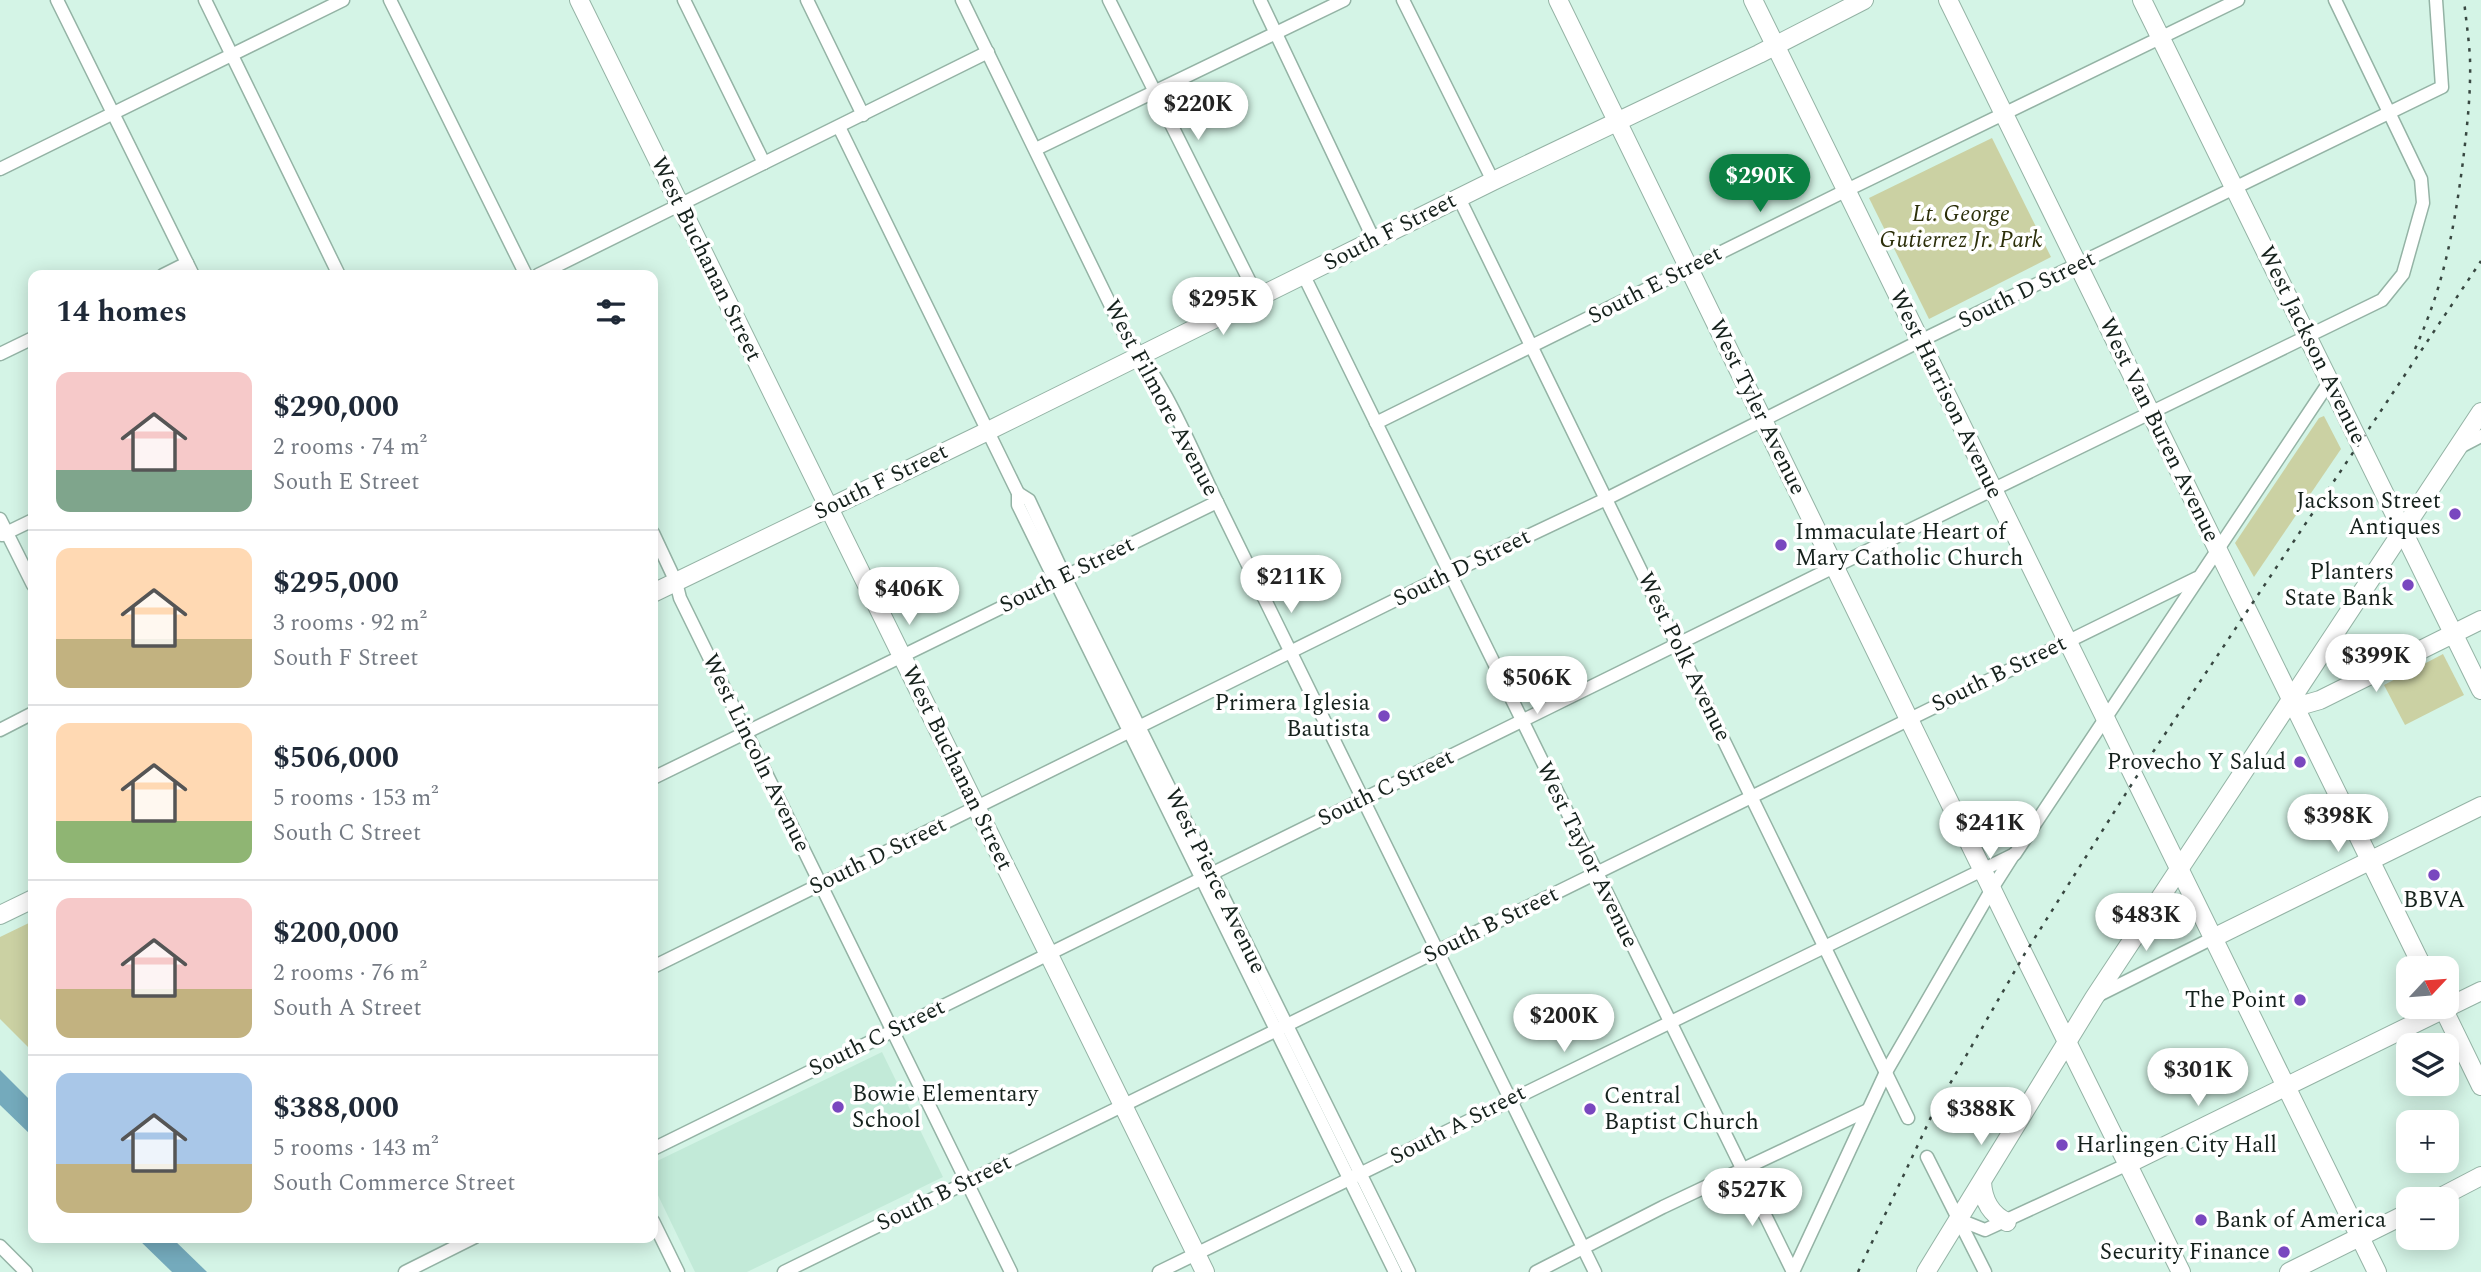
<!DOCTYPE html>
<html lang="en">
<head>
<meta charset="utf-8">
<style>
	:root { --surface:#fff; --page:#f2f2f3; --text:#1f2937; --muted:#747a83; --line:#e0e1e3; --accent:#0b8043 }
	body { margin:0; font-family:Spectral,serif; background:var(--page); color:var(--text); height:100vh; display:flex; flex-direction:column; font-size:26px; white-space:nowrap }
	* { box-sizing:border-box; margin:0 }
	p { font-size:23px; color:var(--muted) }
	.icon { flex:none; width:38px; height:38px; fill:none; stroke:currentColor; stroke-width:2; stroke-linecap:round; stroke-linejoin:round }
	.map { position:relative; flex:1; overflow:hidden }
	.panel { position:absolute; left:28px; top:270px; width:630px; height:973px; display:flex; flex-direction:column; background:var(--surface); border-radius:14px; box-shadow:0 4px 18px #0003 }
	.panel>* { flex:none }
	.needle { width:46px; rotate:64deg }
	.buttons { position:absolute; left:2396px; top:956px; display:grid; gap:14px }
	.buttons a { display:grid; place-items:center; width:63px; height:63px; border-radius:14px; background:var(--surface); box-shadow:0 4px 18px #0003; font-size:35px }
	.price { position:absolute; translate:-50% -60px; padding:0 16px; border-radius:24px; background:#fff; color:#222; font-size:23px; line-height:46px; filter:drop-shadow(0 2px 4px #0008) }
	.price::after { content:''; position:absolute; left:50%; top:42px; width:21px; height:16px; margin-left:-10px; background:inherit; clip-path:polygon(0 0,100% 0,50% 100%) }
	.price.on { background:var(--accent); color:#fff }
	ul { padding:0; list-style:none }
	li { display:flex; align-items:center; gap:21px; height:175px; padding:0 28px }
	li+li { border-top:2px solid var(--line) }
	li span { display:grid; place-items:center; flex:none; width:196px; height:140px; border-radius:14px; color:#555 }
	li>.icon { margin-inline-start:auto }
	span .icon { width:84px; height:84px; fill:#fffc; stroke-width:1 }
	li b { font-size:30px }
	h2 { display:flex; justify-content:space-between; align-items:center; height:84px; padding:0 28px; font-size:30px }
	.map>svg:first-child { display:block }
	.built { fill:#c2ead8 }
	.green { fill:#cbd1a3 }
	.water { fill:#74aabc }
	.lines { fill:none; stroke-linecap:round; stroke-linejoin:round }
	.street-casing { stroke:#94b3a5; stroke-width:15 }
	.secondary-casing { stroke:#94b3a5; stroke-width:20 }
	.street { stroke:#fff; stroke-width:12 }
	.secondary { stroke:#fff; stroke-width:18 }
	.rail { stroke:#384741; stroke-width:2.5; stroke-dasharray:3.5 7; stroke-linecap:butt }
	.poi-dot { fill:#7947bf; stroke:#fff; stroke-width:2.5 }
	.labels { text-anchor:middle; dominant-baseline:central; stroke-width:7; stroke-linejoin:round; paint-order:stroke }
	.park-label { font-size:23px; font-style:italic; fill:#2c2f0a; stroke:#fff }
	.street-label { font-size:23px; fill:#15211c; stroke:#fff }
	.poi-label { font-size:23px; fill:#15211c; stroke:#fff; text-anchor:end }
</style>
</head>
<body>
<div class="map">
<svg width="2481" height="1272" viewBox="0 0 2481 1272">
	<rect width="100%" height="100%" fill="#d4f4e6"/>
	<polygon class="built" points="882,1052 943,1177 747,1272 695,1272 653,1185 653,1163"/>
	<g class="green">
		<polygon points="1992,138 2051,257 1929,319 1869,198"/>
		<polygon points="2324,416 2341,449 2254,577 2235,543 2319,418"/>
		<polygon points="2443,654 2464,695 2405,725 2384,685"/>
		<polygon points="33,921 33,1052 0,1019 0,937"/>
	</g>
	<g class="water">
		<polygon points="0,1070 33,1103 33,1137 0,1105"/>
		<polygon points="136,1237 171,1237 207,1272 172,1272"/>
	</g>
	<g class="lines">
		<g class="street-casing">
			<g id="street">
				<polyline points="57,0 193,275"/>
				<polyline points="205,0 339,275"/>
				<polyline points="390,0 526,275"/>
				<polyline points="684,0 764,163"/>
				<polyline points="807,0 863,115"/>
				<path d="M962 0 1126 337C1166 383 1190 447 1217 502L1595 1272"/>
				<polyline points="1109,0 1258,298"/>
				<polyline points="1260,0 1374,240"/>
				<polyline points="1403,0 1493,181"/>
				<polyline points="839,127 1018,493 1018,505 1395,1272"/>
				<polyline points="1036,149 1344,0"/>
				<polyline points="0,169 343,0"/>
				<polyline points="1459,198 1908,1118"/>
				<polyline points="163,275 187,263"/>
				<polyline points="538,275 988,52"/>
				<polyline points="1304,276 1793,1272"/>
				<polyline points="0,354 33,338"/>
				<polyline points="1376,423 1847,190 2238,0"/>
				<polyline points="2460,447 2481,436"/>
				<polyline points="1018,493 1029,500 1065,577 1409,1272"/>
				<polyline points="0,519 33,585"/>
				<polyline points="653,533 676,582 680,598 1011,1272"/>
				<polyline points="2,535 33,520"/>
				<polyline points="0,730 33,713"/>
				<polyline points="653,778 1217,502"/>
				<polyline points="653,967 1450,573 1606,499 1920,341 2442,87 2436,0"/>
				<polyline points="2097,996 2213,938"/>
				<polyline points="653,1149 1836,566 2382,300 2403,274 2423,203 2421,179 2335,0"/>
				<polyline points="1927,1157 1985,1272"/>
				<polyline points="1960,1220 1985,1230 2128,1164"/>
				<polyline points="653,1221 678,1272"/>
				<polyline points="0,1246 26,1272"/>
				<polyline points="405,1272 475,1237"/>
				<polyline points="784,1272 2197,578"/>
				<polyline points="1159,1272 2015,854 2330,381"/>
				<polyline points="1536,1272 1663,1207 1868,1110"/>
				<polyline points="1793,1272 1886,1072 1993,887 2014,854"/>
			</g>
		</g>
		<g class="secondary-casing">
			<g id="secondary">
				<polyline points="579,0 1205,1272"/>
				<polyline points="1558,0 2024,955 2181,1272"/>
				<polyline points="1753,0 2377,1272"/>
				<polyline points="1948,0 2423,968"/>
				<polyline points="2142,0 2481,690"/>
				<polyline points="653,593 988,431 1493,181 1759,54 1864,0"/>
				<polyline points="2290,701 2306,704 2320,700 2481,620"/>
				<polyline points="0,915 33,899"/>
				<polyline points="2213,938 2481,806"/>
				<polyline points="2442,1006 2481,1086"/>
				<polyline points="2128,1164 2481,991"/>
				<path d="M1982 1182C1983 1200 1990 1214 2007 1222"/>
				<polyline points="2437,1199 2481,1176"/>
				<polyline points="1926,1272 2094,998 2481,412"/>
				<polyline points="2289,1272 2408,1213"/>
			</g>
		</g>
		<use href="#street" class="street"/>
		<use href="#secondary" class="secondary"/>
		<g class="rail">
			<path d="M2415 349C2444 285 2454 230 2463 161 2467 128 2471 93 2470 59 2469 39 2466 20 2464 0"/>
			<polyline points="1858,1272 1932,1115 2024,955 2135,779 2481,261"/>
		</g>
	</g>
	<g class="poi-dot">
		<circle cx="2455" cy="514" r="7"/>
		<circle cx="1781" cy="545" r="7"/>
		<circle cx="2408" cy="585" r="7"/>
		<circle cx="1384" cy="716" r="7"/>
		<circle cx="2300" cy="762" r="7"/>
		<circle cx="2434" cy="875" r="7"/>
		<circle cx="2300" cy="1000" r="7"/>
		<circle cx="838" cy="1107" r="7"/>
		<circle cx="1590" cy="1109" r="7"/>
		<circle cx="2062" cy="1145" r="7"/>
		<circle cx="2201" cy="1220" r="7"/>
		<circle cx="2284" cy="1252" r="7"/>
	</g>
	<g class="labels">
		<g class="park-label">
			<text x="1961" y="214">Lt. George<tspan x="1961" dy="26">Gutierrez Jr. Park</tspan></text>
		</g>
		<g class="street-label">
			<text transform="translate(1390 232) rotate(-27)">South F Street</text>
			<text transform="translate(706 259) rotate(64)">West Buchanan Street</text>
			<text transform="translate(1655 285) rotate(-27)">South E Street</text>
			<text transform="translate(2027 290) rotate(-26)">South D Street</text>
			<text transform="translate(2312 345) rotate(64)">West Jackson Avenue</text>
			<text transform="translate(1946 394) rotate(64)">West Harrison Avenue</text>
			<text transform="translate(1161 398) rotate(62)">West Filmore Avenue</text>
			<text transform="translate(1757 407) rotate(64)">West Tyler Avenue</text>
			<text transform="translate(2159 430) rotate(64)">West Van Buren Avenue</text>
			<text transform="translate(881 482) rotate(-26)">South F Street</text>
			<text transform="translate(1462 568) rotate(-26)">South D Street</text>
			<text transform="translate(1067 575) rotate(-26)">South E Street</text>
			<text transform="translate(1684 657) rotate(64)">West Polk Avenue</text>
			<text transform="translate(1999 674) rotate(-26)">South B Street</text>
			<text transform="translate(756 753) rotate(64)">West Lincoln Avenue</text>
			<text transform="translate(957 768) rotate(64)">West Buchanan Street</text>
			<text transform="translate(1386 788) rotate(-26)">South C Street</text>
			<text transform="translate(1587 855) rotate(64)">West Taylor Avenue</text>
			<text transform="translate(878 856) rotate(-26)">South D Street</text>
			<text transform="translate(1215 881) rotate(64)">West Pierce Avenue</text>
			<text transform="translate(1491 925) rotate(-26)">South B Street</text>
			<text transform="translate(877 1038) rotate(-26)">South C Street</text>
			<text transform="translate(1458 1125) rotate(-27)">South A Street</text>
			<text transform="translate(944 1193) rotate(-26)">South B Street</text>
		</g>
		<g class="poi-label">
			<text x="2441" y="501">Jackson Street<tspan x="2441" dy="26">Antiques</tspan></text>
			<text x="1795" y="532" text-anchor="start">Immaculate Heart of<tspan x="1795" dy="26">Mary Catholic Church</tspan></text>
			<text x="2394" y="572">Planters<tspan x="2394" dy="26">State Bank</tspan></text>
			<text x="1370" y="703">Primera Iglesia<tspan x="1370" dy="26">Bautista</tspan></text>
			<text x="2286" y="762">Provecho Y Salud</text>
			<text x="2434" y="900" text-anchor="middle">BBVA</text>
			<text x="2286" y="1000">The Point</text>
			<text x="852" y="1094" text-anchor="start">Bowie Elementary<tspan x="852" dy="26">School</tspan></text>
			<text x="1604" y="1096" text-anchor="start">Central<tspan x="1604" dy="26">Baptist Church</tspan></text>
			<text x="2076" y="1145" text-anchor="start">Harlingen City Hall</text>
			<text x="2215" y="1220" text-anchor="start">Bank of America</text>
			<text x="2270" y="1252">Security Finance</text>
		</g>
	</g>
</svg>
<div class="buttons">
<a><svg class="needle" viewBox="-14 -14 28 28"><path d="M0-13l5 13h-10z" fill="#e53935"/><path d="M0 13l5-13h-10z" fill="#747a83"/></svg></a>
<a><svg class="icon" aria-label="layers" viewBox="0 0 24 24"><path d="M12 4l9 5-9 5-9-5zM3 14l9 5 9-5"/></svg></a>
<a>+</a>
<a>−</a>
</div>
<b class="price" style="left:1198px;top:142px">$220K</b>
<b class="price on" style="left:1760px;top:214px">$290K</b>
<b class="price" style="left:1223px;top:337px">$295K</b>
<b class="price" style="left:1291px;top:615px">$211K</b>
<b class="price" style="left:909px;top:627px">$406K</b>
<b class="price" style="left:2376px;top:694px">$399K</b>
<b class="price" style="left:1537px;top:716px">$506K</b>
<b class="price" style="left:2338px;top:854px">$398K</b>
<b class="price" style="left:1990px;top:861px">$241K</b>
<b class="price" style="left:2146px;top:953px">$483K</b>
<b class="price" style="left:1564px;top:1054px">$200K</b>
<b class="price" style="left:2198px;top:1108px">$301K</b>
<b class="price" style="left:1981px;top:1147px">$388K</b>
<b class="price" style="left:1752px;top:1228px">$527K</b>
<section class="panel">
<h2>14 homes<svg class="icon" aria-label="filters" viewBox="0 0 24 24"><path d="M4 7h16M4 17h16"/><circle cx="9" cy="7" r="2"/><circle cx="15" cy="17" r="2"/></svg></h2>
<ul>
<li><span style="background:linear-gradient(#f6c9c9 70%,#7fa58c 0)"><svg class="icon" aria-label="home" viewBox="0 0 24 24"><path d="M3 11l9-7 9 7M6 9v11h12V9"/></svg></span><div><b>$290,000</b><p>2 rooms · 74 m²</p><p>South E Street</p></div></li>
<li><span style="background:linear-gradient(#ffd9b3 65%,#c2b280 0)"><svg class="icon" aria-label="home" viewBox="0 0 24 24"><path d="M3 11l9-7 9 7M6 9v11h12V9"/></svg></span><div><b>$295,000</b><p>3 rooms · 92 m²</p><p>South F Street</p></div></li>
<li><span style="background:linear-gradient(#ffd9b3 70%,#8fb573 0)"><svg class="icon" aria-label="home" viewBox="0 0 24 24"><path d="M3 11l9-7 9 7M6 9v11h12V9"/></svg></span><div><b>$506,000</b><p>5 rooms · 153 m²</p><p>South C Street</p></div></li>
<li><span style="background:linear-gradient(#f6c9c9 65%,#c2b280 0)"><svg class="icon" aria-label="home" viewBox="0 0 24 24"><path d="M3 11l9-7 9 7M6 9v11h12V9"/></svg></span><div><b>$200,000</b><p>2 rooms · 76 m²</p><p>South A Street</p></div></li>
<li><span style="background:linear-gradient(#a9c7e8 65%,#c2b280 0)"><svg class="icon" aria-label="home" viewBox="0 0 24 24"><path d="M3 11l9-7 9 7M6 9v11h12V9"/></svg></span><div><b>$388,000</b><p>5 rooms · 143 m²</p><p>South Commerce Street</p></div></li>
</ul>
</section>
</div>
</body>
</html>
